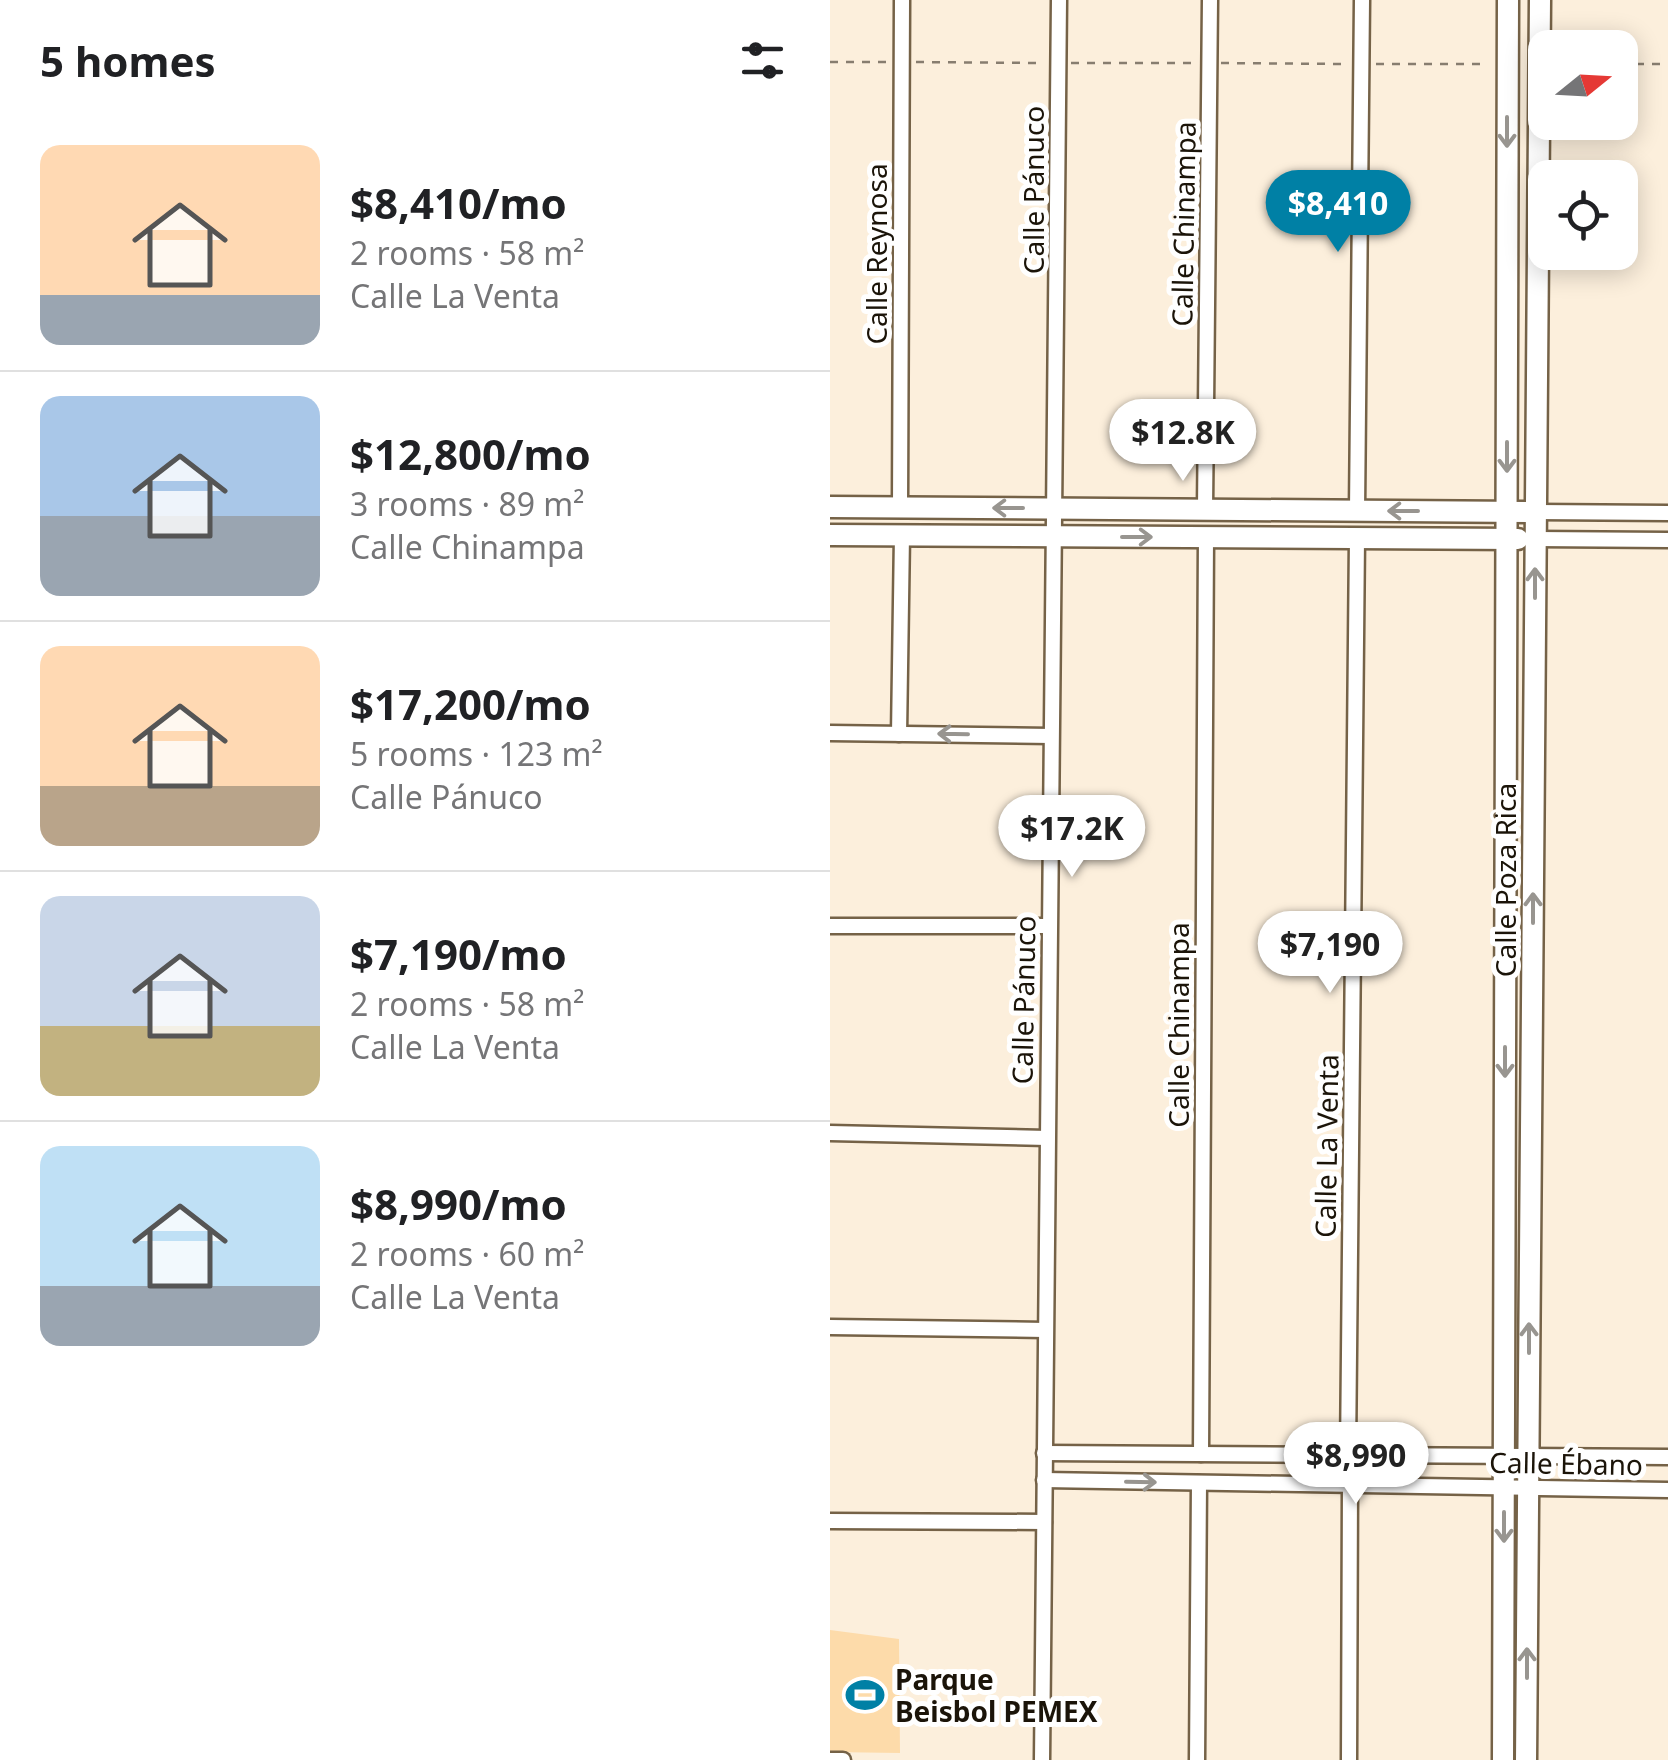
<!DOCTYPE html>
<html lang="en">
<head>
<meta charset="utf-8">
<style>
	:root { --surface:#fff; --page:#f6f6f6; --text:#202124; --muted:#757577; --line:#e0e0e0; --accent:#0080a5 }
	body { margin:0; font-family:"Noto Sans",sans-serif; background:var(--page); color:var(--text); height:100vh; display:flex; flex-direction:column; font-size:38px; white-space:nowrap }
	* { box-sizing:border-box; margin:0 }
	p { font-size:32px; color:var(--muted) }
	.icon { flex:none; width:55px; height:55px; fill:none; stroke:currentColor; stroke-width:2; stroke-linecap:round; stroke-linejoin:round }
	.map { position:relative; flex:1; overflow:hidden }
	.panel { display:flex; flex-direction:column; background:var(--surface); width:830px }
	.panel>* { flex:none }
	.needle { width:65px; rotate:72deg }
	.controls { position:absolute; left:698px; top:30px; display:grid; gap:20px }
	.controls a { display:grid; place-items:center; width:110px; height:110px; border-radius:20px; background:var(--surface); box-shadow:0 5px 25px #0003; font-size:50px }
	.price { position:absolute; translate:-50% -85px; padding:0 22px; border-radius:35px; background:#fff; color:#222; font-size:32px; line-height:65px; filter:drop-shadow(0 2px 5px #0008) }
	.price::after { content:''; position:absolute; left:50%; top:60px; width:30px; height:22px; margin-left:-15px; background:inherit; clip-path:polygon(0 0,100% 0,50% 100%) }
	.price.selected { background:var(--accent); color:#fff }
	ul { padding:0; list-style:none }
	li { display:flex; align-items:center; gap:30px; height:250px; padding:0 40px }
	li+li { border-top:2px solid var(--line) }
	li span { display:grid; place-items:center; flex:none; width:280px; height:200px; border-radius:20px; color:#555 }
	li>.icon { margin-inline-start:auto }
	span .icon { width:120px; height:120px; fill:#fffc; stroke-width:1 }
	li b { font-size:42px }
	h2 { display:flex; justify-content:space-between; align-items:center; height:120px; padding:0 40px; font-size:42px }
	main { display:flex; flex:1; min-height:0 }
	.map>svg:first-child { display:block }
	.green { fill:#fddbaa }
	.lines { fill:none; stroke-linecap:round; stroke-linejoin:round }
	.street-casing { stroke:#756247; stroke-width:19 }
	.secondary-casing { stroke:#756247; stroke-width:25 }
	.path { stroke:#877d6f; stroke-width:2.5; stroke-dasharray:8 8; stroke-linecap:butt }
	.street { stroke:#fff; stroke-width:14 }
	.secondary { stroke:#fff; stroke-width:20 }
	.oneway { stroke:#989590 }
	.labels { text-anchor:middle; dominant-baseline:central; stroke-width:10; stroke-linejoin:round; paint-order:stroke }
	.street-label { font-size:28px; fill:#1b1409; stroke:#fff }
	.poi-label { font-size:28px; font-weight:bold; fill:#1b1409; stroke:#fff; text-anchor:start }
</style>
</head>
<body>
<main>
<section class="panel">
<h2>5 homes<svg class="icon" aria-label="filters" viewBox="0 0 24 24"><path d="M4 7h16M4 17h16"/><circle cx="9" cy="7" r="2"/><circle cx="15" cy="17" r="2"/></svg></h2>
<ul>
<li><span style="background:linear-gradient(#ffd9b3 75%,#9aa5b1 0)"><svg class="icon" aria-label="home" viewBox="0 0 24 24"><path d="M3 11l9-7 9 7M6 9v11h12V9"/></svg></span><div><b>$8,410/mo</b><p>2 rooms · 58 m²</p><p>Calle La Venta</p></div></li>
<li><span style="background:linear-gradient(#a9c7e8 60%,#9aa5b1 0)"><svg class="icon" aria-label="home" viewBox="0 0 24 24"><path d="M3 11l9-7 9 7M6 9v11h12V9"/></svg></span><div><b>$12,800/mo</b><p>3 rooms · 89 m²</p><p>Calle Chinampa</p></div></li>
<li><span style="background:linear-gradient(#ffd9b3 70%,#b9a48a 0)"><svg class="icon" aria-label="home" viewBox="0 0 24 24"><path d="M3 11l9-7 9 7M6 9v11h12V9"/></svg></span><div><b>$17,200/mo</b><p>5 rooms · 123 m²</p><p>Calle Pánuco</p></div></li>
<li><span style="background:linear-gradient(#c9d6e8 65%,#c2b280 0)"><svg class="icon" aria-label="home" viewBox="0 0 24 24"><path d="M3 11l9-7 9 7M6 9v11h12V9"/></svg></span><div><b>$7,190/mo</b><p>2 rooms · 58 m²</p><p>Calle La Venta</p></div></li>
<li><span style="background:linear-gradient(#bfe0f5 70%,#9aa5b1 0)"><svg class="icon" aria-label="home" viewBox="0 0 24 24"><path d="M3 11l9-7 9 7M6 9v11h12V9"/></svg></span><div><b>$8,990/mo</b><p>2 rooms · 60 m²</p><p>Calle La Venta</p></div></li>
</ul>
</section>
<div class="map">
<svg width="838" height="1760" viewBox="0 0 838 1760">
	<rect width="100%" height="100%" fill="#fcefdc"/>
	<polygon class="green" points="0,1630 69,1639 70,1753 0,1752"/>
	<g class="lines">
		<g class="street-casing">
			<g id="street">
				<polyline points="70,508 72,0"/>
				<polyline points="375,509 380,0"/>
				<polyline points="527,511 532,0"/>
				<polyline points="706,512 838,513"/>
				<polyline points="706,539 838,540"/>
				<polyline points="0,733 221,736"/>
				<polyline points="69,734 72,535"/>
				<polyline points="0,926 219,926"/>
				<polyline points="0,1133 217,1138"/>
				<polyline points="0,1327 215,1330"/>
				<polyline points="214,1453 838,1457"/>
				<polyline points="371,1454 376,537"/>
				<polyline points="518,1455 527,538"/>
				<polyline points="214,1480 838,1490"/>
				<polyline points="0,1521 214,1522"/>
				<polyline points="0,1760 13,1760"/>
				<polyline points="212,1760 229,0"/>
				<polyline points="367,1760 369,1483"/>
				<polyline points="519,1760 520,1485"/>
			</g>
		</g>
		<g class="secondary-casing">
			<g id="secondary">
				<polyline points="0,507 706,512"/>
				<polyline points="0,535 688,539"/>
				<polyline points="673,1760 678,0"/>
				<polyline points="696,1760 710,0"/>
			</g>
		</g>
		<g class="path">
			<polyline points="0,62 58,62"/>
			<polyline points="86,62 213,63"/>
			<polyline points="241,63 363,63"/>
			<polyline points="391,63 518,64"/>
			<polyline points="546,64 658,64"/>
			<polyline points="790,64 838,64"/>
		</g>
		<use href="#street" class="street"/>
		<use href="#secondary" class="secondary"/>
	</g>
	<defs><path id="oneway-shaft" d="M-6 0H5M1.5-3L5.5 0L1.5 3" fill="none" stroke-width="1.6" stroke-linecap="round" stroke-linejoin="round" transform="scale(2.5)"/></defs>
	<g class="oneway">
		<use href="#oneway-shaft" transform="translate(677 132) rotate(90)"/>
		<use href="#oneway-shaft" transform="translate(677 457) rotate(90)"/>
		<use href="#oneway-shaft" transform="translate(178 508) rotate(-180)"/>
		<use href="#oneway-shaft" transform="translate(573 511) rotate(-180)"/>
		<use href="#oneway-shaft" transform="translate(307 537)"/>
		<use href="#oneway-shaft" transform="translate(705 583) rotate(-90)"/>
		<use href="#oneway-shaft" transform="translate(123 734) rotate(-179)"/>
		<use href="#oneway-shaft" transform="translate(703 908) rotate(-90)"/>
		<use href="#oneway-shaft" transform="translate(675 1062) rotate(90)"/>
		<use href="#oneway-shaft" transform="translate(699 1338) rotate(-90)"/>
		<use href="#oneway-shaft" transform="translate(311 1482) rotate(1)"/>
		<use href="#oneway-shaft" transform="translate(674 1527) rotate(90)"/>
		<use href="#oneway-shaft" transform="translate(697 1663) rotate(-90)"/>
	</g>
	<defs>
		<g id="stadium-bare" transform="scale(3)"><path d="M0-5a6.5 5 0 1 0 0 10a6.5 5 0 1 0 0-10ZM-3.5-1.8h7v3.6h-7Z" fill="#0080a5" stroke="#fff" stroke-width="2.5" paint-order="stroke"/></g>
	</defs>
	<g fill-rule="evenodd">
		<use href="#stadium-bare" x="35" y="1695"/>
	</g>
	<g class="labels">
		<g class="street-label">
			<text transform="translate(203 190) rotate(-90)">Calle Pánuco</text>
			<text transform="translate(353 224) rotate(-89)">Calle Chinampa</text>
			<text transform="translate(46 254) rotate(-90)">Calle Reynosa</text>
			<text transform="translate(675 880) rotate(-90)">Calle Poza Rica</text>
			<text transform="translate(193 1000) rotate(-89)">Calle Pánuco</text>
			<text transform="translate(348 1025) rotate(-90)">Calle Chinampa</text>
			<text transform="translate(496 1146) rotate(-89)">Calle La Venta</text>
			<text transform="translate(736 1463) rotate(1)">Calle Ébano</text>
		</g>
		<g class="poi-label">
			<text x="65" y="1679">Parque<tspan x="65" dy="32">Beisbol PEMEX</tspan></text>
		</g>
	</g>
</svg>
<div class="controls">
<a><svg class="needle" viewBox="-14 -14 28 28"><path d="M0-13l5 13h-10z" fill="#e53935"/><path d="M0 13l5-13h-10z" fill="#757577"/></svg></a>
<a><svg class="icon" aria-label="locate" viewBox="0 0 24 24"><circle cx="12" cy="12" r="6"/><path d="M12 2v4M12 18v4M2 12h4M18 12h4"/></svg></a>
</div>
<b class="price selected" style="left:508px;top:255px">$8,410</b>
<b class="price" style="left:353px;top:484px">$12.8K</b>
<b class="price" style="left:242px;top:880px">$17.2K</b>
<b class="price" style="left:500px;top:996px">$7,190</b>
<b class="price" style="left:526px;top:1507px">$8,990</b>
</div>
</main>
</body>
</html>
